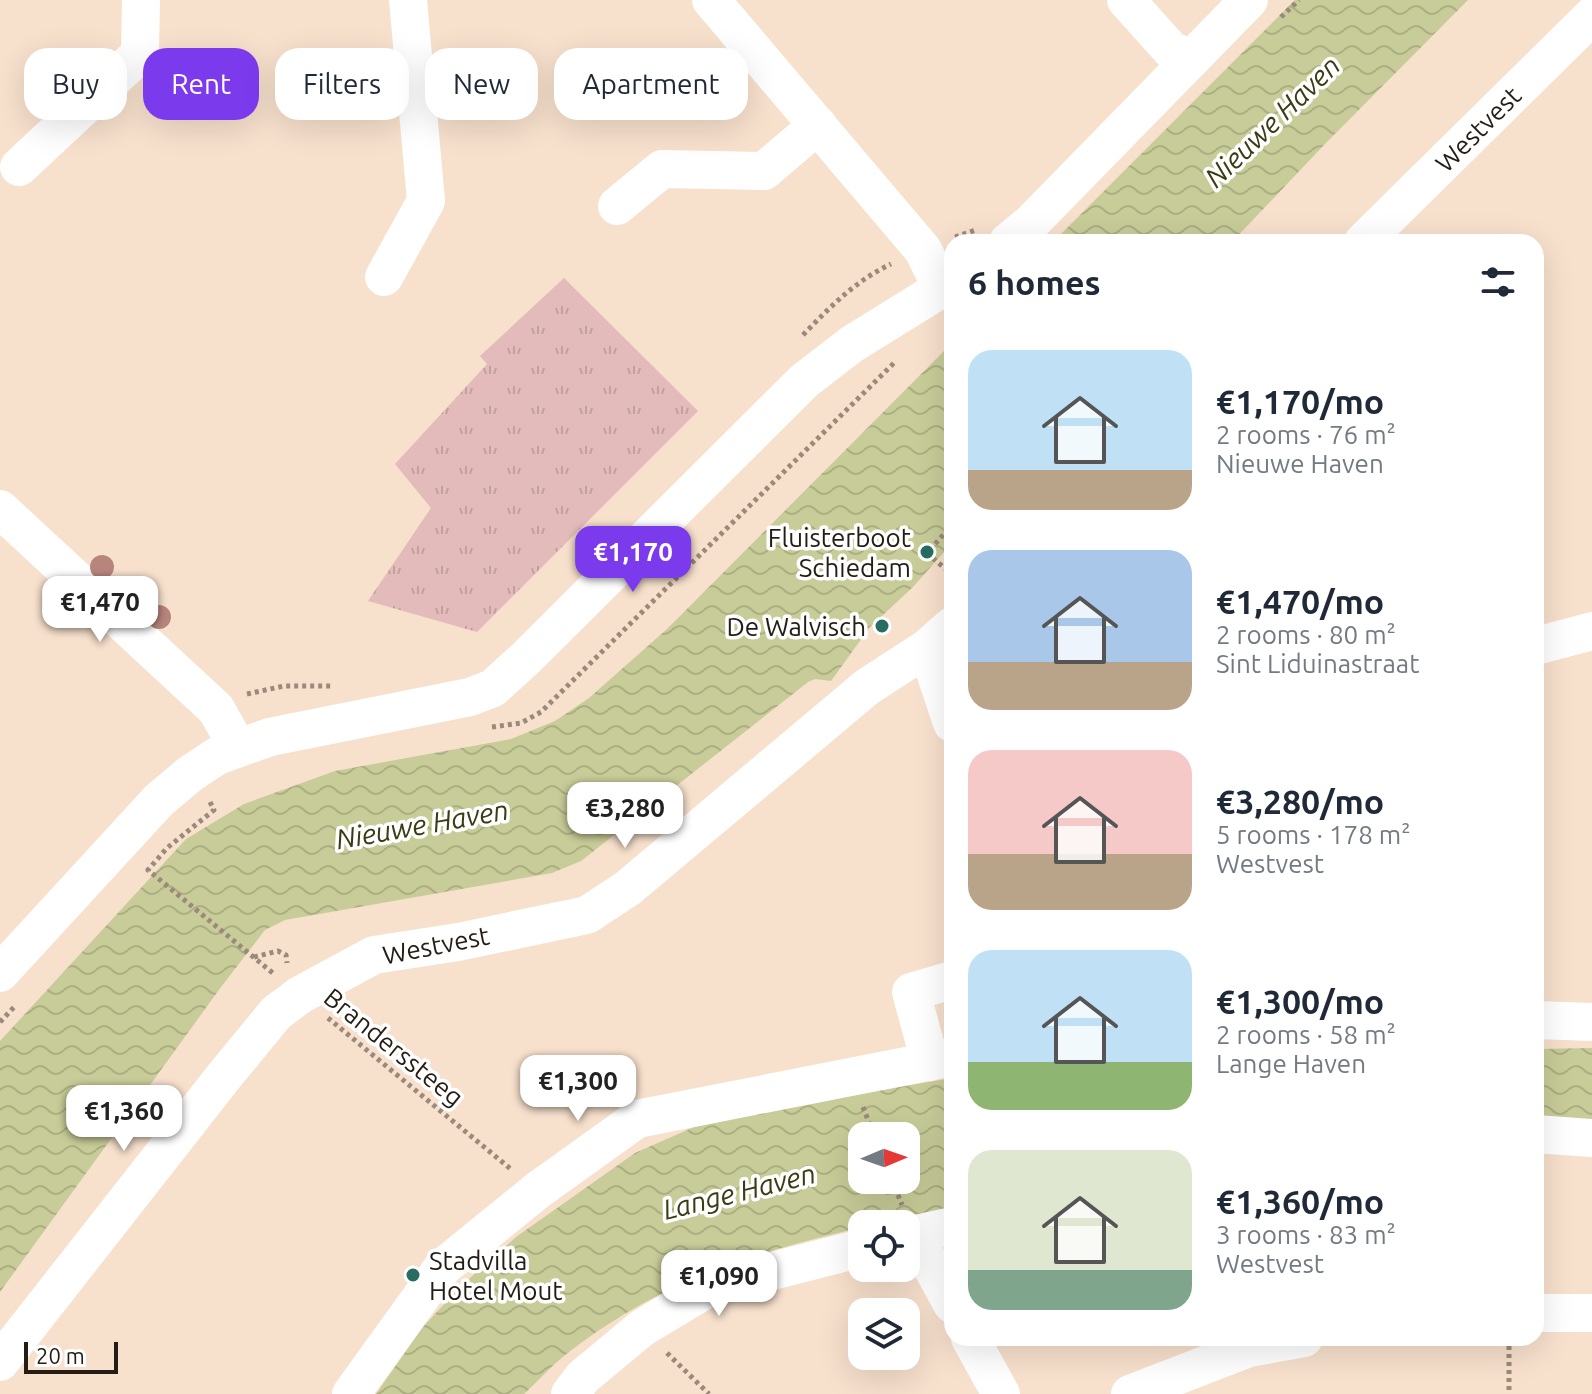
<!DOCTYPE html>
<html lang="en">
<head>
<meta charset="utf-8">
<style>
	:root { --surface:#fff; --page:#f6f6f7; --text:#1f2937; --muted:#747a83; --accent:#7c3aed }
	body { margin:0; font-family:Ubuntu,sans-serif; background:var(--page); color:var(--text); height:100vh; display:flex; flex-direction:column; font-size:30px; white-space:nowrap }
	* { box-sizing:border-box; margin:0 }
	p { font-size:26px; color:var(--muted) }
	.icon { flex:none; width:44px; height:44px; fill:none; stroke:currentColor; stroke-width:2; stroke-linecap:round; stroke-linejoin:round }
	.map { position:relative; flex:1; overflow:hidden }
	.sheet { position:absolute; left:944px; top:234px; width:600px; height:1112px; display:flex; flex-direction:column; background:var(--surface); border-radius:24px; box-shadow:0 8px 32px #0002 }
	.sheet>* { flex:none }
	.hud { position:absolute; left:24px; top:48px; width:760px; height:72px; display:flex; gap:16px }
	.needle { width:52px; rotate:88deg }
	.tools { position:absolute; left:848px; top:1122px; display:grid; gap:16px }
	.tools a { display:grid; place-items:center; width:72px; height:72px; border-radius:16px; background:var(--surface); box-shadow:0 8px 32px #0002; font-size:40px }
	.scale { position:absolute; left:24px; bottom:20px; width:94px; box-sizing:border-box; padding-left:8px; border:4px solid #251d15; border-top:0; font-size:22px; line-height:28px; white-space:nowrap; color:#251d15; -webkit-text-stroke:6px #fff; paint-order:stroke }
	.price { position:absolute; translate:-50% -68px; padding:0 18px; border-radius:16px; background:#fff; color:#222; font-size:26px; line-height:52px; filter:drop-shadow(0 2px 4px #0008) }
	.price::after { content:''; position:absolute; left:50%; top:48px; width:24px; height:18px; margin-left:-12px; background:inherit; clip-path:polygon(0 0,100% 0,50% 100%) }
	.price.active { background:var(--accent); color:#fff }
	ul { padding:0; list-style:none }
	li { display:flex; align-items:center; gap:24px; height:200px; padding:0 24px }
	li span { display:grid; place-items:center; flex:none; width:224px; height:160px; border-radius:24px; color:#555 }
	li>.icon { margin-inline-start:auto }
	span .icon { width:96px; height:96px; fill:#fffc; stroke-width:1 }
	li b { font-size:34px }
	h2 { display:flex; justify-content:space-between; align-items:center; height:96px; padding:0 24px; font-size:34px }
	.tag { padding:0 28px; border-radius:24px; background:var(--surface); box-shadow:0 8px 32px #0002; font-size:28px; line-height:72px }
	.tag.active { background:var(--accent); color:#fff }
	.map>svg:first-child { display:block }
	.grass { fill:url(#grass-tufts) }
	.water { fill:url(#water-waves); fill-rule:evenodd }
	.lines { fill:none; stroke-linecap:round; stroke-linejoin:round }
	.path { stroke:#9b8a7b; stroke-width:5; stroke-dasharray:4 4; stroke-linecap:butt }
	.minor { stroke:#fff; stroke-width:38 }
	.tree { fill:#b8857e }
	.poi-dot { fill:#276d62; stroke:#fff; stroke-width:3 }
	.labels { text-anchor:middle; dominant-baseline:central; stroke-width:7; stroke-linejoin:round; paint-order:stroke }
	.street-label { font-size:26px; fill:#251d15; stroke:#fff }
	.poi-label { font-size:26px; fill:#251d15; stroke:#fff; text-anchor:end }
	.water-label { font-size:28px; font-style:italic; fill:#3a3c13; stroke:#fff }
</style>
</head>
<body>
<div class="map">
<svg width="1592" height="1394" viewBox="0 0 1592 1394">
	<defs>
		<pattern id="grass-tufts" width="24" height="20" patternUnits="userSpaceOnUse" patternTransform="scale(2)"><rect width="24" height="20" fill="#e2bbba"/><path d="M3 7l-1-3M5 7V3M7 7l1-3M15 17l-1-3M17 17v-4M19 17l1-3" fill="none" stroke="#c2a09f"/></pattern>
		<pattern id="water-waves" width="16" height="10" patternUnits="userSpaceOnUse" patternTransform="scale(2)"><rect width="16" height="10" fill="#c8cc98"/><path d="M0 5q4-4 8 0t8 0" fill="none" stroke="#acaf82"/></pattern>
	</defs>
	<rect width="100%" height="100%" fill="#f7e0cc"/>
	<polygon class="grass" points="564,278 698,411 477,632 368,601 431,508 395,464 487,364 480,356"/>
	<g class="water">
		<polygon points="1295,0 1468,0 1324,145 1232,242 1053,242"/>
		<polygon points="952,343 952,543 913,587 870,627 831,681 815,679 808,682 581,861 552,873 285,920 265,930 221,987 0,1292 0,1041 186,839 244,804 335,771 511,739 555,721 589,698 667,629"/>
		<polygon points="1592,1048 1592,1123 1536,1121 1536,1049"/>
		<path d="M952 1078V1207L876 1224H862V1227C750 1254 663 1280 569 1352 553 1364 539 1380 524 1394H376L422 1328 460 1287 516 1237 635 1153 694 1127 835 1098ZM862 1136H906V1180H862Z"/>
	</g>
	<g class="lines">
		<g class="path">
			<polyline points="1281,17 1299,0"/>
			<polyline points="955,237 976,230"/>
			<path d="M803 335C830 307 855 281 891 264"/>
			<polyline points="948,571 927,553 952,525"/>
			<polyline points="247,694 284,686 332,686"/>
			<polyline points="492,727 521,723 541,712 895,362"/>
			<polyline points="210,802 214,810 167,848 148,870 274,974"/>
			<polyline points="254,957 278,951 286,955 287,963"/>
			<polyline points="328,1018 512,1170"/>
			<polyline points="0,1022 16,1005"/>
			<polyline points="863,1107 874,1136"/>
			<polyline points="892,1180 902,1205"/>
			<polyline points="1509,1338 1509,1394"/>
			<polyline points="667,1353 709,1394"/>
		</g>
		<g class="minor">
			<polyline points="711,0 923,250 942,289"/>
			<polyline points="1126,0 1171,50 1191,59"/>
			<polyline points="19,167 140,54 141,0"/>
			<polyline points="617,206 662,169 764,171 818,125"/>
			<polyline points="1008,242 1031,223 1249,0"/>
			<polyline points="1363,242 1592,16"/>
			<polyline points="384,277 426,201 408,0"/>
			<polyline points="0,509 216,709 238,748"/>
			<polyline points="1536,646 1592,631"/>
			<polyline points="927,648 952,723"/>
			<polyline points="0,973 159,800 190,774 217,756 270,737 470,697 493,688 526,658 804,381 852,344 952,282"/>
			<polyline points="1536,1020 1592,1022"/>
			<polyline points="930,1062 911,992 952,980"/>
			<polyline points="1536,1134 1592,1138"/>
			<polyline points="914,1234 952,1304"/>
			<polyline points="906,1236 952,1226"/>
			<polyline points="1536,1313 1592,1313"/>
			<polyline points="970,1338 1001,1394"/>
			<polyline points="0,1362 225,1075 276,1013 300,995 374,955 458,942 587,915 628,888 867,687 927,648 952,626"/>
			<polyline points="351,1394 442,1268 538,1190 637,1119 952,1057"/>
			<polyline points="570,1394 583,1377 642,1328 710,1287 862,1248"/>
			<polyline points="1130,1394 1249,1348 1304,1338"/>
		</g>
	</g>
	<g class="tree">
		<circle cx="102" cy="567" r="12"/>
		<circle cx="135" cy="596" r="12"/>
		<circle cx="159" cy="617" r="12"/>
	</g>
	<g class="poi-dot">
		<circle cx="927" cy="552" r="8"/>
		<circle cx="882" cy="626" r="8"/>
		<circle cx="413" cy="1275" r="8"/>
	</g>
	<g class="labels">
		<g class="street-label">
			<text transform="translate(1478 129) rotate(-45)">Westvest</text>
			<text transform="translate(436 945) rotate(-11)">Westvest</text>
			<text transform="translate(394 1047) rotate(39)">Branderssteeg</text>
		</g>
		<g class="poi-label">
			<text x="911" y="537">Fluisterboot<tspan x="911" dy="30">Schiedam</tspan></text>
			<text x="866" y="626">De Walvisch</text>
			<text x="429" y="1260" text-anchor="start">Stadvilla<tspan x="429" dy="30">Hotel Mout</tspan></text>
		</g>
		<g class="water-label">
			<text transform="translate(1272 121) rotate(-44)">Nieuwe Haven</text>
			<text transform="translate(422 824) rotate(-10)">Nieuwe Haven</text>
			<text transform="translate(739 1191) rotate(-14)">Lange Haven</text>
		</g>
	</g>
</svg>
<div class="tools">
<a><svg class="needle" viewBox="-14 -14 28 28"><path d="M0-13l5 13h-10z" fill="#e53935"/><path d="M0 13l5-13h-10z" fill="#747a83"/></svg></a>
<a><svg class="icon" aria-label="locate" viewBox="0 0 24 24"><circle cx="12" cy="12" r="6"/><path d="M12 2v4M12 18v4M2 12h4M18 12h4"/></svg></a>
<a><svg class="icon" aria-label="layers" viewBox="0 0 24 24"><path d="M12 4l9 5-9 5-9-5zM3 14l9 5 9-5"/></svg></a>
</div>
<div class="scale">20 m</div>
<b class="price active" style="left:633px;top:594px">€1,170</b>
<b class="price" style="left:100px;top:644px">€1,470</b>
<b class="price" style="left:625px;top:850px">€3,280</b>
<b class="price" style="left:578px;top:1123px">€1,300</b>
<b class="price" style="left:124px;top:1153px">€1,360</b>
<b class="price" style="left:719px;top:1318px">€1,090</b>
<div class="hud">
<a class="tag">Buy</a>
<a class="tag active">Rent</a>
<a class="tag">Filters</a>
<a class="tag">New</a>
<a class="tag">Apartment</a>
</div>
<section class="sheet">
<h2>6 homes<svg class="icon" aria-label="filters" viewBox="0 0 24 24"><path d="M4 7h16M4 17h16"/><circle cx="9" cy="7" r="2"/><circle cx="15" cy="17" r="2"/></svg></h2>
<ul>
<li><span style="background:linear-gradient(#bfe0f5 75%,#b9a48a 0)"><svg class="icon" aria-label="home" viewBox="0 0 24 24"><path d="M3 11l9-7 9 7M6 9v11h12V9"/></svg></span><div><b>€1,170/mo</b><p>2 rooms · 76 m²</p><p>Nieuwe Haven</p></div></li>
<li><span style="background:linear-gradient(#a9c7e8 70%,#b9a48a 0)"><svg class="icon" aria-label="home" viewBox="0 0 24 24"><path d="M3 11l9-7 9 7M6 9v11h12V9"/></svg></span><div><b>€1,470/mo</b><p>2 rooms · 80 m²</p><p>Sint Liduinastraat</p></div></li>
<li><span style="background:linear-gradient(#f6c9c9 65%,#b9a48a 0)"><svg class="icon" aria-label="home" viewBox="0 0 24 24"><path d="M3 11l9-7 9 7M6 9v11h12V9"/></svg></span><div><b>€3,280/mo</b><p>5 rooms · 178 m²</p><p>Westvest</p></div></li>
<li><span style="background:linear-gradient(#bfe0f5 70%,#8fb573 0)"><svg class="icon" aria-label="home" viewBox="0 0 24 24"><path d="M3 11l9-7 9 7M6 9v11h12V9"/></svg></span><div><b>€1,300/mo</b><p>2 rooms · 58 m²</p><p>Lange Haven</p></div></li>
<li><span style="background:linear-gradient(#dfe7d0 75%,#7fa58c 0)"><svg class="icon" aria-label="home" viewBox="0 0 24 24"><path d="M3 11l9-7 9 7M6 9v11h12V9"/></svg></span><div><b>€1,360/mo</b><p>3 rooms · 83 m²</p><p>Westvest</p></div></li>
</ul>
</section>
</div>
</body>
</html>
